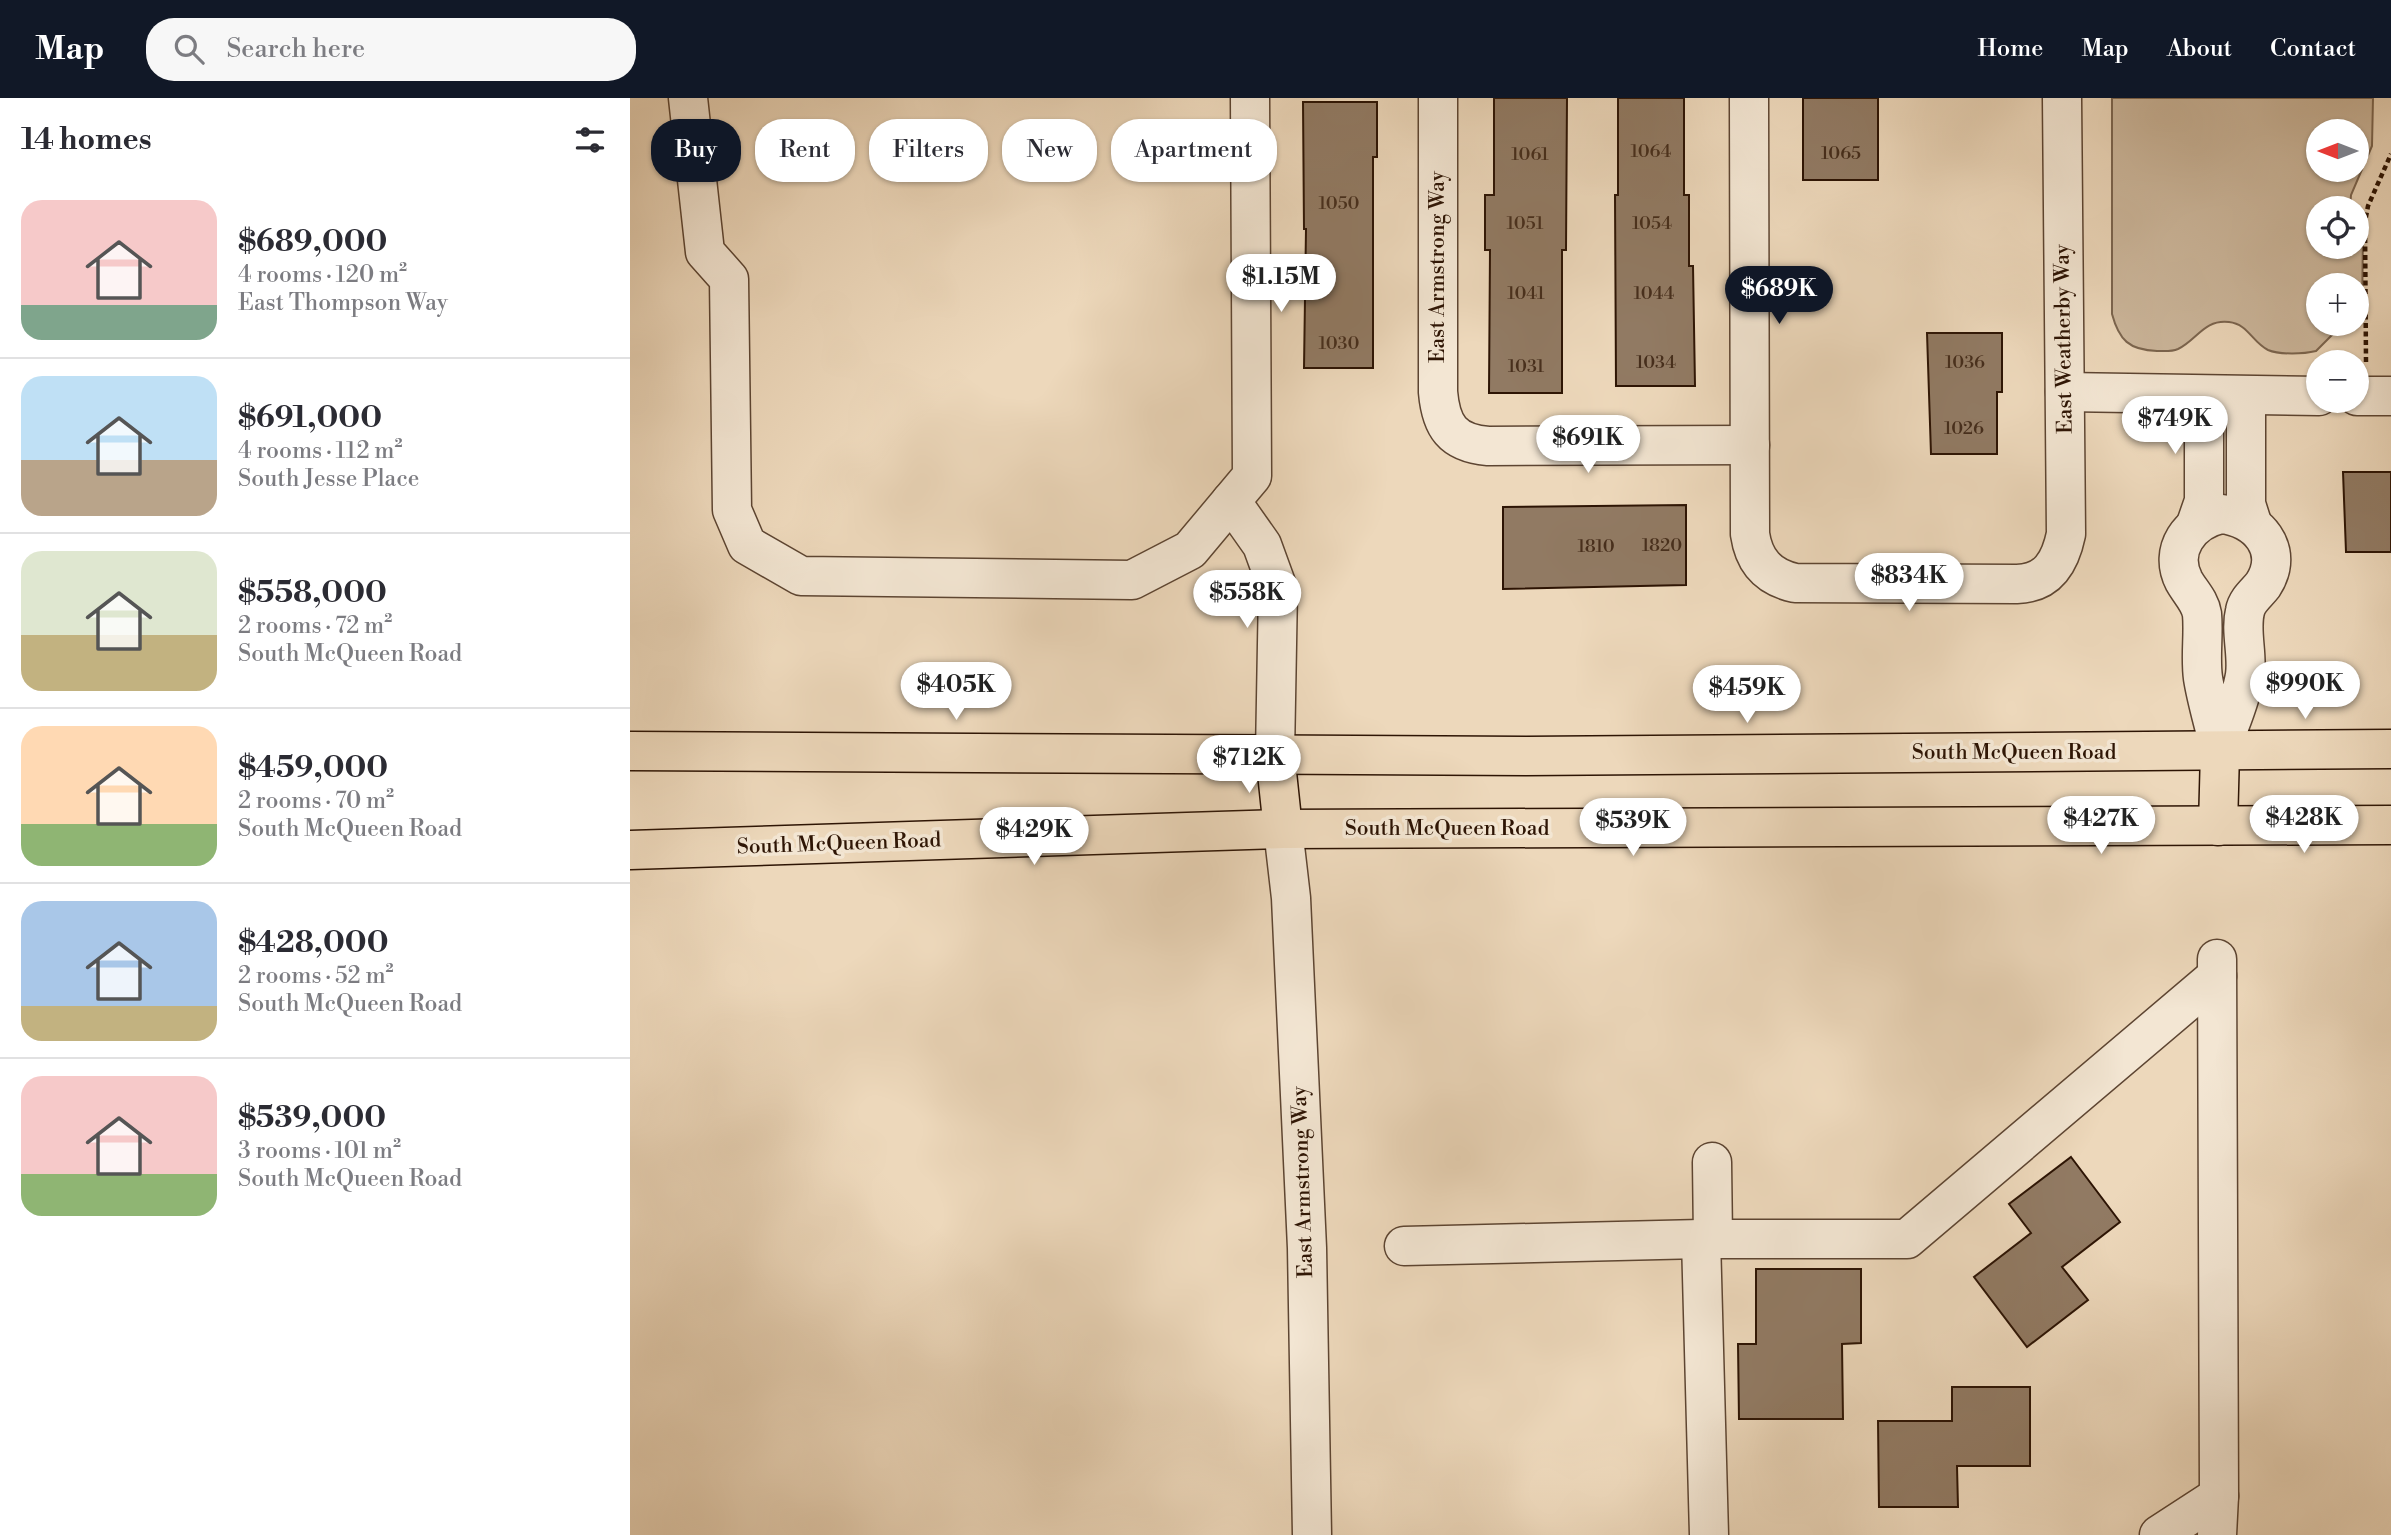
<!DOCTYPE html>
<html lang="en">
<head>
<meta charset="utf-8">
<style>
	:root { --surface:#fff; --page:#f7f7f7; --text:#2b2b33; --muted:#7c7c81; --line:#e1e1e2; --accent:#111827 }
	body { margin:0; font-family:"Libre Bodoni",serif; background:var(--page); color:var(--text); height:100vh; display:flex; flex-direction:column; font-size:26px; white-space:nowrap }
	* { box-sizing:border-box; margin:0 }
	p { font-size:23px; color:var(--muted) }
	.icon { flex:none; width:38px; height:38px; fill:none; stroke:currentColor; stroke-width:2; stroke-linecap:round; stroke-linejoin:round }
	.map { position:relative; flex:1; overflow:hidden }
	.side { display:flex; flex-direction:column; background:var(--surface); width:630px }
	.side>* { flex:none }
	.banner { position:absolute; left:21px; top:21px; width:665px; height:63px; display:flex; gap:14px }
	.needle { width:46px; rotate:270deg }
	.controls { position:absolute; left:1676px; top:21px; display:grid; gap:14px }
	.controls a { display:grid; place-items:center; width:63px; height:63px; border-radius:50%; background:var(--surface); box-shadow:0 2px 5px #0004; font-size:35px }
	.price { position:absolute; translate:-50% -60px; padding:0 16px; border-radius:24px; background:#fff; color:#222; font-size:23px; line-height:46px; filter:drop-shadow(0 2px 4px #0008) }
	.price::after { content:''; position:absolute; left:50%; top:42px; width:21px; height:16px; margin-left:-10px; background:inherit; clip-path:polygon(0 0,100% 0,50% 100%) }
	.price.current { background:var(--accent); color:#fff }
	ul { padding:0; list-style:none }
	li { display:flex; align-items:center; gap:21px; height:175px; padding:0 21px }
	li+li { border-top:2px solid var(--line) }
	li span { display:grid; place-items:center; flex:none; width:196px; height:140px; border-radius:21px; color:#555 }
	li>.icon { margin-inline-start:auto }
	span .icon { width:84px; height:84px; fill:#fffc; stroke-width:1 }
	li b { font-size:30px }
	h2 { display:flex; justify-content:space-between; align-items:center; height:84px; padding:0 21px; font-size:30px }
	.chip { padding:0 24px; border-radius:28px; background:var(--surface); box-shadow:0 2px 5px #0004; font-size:24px; line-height:63px }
	.chip.current { background:var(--accent); color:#fff }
	header { display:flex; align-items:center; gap:42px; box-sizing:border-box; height:98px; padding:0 35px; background:var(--accent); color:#fff }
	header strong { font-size:33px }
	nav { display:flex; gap:38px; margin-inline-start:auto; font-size:24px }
	.search { width:490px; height:63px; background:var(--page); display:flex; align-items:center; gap:18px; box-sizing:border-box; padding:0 24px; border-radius:28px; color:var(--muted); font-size:26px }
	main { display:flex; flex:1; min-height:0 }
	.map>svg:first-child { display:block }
	.green { fill:#ccb79c; stroke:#7c6650; stroke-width:2; fill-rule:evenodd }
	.building { fill:#917a63; stroke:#2d1404; stroke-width:2 }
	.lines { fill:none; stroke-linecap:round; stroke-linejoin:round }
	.minor-casing { stroke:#5d4532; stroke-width:41 }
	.major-casing { stroke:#2d1404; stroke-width:41 }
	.path { stroke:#2d1404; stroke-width:4.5; stroke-dasharray:5 3.5; stroke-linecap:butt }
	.minor { stroke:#f3e6d3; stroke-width:38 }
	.major { stroke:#edd8bb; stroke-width:38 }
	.labels { text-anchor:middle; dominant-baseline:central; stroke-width:7; stroke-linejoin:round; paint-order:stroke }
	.number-label { font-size:18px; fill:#462e1c }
	.street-label { font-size:21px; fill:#2d1404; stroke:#f3e6d3 }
</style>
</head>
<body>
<header>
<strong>Map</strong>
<div class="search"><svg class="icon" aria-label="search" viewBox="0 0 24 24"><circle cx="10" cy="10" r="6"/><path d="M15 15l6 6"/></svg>Search here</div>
<nav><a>Home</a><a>Map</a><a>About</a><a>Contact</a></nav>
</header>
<main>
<section class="side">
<h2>14 homes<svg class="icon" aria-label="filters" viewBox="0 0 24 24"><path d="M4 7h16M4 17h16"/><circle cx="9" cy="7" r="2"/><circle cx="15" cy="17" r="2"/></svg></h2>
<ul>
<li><span style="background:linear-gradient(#f6c9c9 75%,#7fa58c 0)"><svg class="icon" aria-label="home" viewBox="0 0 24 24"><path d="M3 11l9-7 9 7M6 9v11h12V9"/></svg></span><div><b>$689,000</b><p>4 rooms · 120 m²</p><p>East Thompson Way</p></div></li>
<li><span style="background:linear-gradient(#bfe0f5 60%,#b9a48a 0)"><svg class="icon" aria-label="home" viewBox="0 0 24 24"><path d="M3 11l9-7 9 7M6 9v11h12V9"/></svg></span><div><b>$691,000</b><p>4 rooms · 112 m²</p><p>South Jesse Place</p></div></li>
<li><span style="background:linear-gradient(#dfe7d0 60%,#c2b280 0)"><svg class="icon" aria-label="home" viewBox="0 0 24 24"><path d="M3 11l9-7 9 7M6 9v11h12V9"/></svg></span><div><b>$558,000</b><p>2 rooms · 72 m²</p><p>South McQueen Road</p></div></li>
<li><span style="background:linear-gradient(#ffd9b3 70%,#8fb573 0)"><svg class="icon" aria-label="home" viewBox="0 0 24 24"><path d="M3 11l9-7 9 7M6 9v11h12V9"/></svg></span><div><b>$459,000</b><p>2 rooms · 70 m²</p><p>South McQueen Road</p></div></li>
<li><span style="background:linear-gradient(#a9c7e8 75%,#c2b280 0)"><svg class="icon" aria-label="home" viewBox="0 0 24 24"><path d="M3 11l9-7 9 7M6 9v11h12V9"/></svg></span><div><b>$428,000</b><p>2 rooms · 52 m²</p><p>South McQueen Road</p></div></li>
<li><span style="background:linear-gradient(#f6c9c9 70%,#8fb573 0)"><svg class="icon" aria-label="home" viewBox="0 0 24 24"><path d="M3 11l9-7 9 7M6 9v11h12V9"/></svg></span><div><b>$539,000</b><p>3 rooms · 101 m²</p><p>South McQueen Road</p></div></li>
</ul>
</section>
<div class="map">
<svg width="1761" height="1437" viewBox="0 0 1761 1437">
	<rect width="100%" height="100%" fill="#edd8bb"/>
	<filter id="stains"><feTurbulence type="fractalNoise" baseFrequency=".00286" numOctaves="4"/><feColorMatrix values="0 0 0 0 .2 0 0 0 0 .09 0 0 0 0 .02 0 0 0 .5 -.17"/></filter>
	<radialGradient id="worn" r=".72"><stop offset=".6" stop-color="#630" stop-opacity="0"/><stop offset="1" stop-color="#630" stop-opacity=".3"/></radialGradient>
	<path class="green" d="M1482 0H1743L1742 48 1721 97 1720 110H1689V149H1727V132L1733 133 1732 219H1727V187H1689V226H1713L1686 253C1674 256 1650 257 1638 252 1622 244 1618 226 1599 224 1574 221 1567 242 1548 251 1541 254 1534 253 1527 253 1499 252 1489 242 1482 216ZM1689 33H1727V72H1689Z"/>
	<g class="building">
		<polygon points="864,0 937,0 936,152 932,152 932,295 859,295 860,152 855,152 855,97 864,97"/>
		<polygon points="988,0 1054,0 1054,97 1059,97 1059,168 1063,168 1065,288 986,288 985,97 988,97"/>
		<rect x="1173" y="0" width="75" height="82"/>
		<polygon points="673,4 747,4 747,59 743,59 743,270 674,270 676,131 674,131"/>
		<polygon points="1297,235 1372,235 1372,294 1367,294 1367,356 1301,356"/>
		<polygon points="1713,374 1761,374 1761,454 1716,454"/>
		<polygon points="1056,407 1056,487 873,491 873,409"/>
		<polygon points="1441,1059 1490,1124 1432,1169 1458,1202 1397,1249 1344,1179 1401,1135 1379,1106"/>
		<polygon points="1126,1171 1231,1171 1231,1245 1212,1246 1213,1321 1109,1321 1108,1246 1126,1246"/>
		<polygon points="1322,1289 1400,1289 1400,1368 1327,1368 1328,1409 1249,1409 1248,1323 1322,1323"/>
	</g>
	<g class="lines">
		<g class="minor-casing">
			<g id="minor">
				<polyline points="58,0 75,154 99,181 102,412 117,447 171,478 502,482 560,452 622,378 620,0"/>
				<path d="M808 0V294C811 328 822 345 858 348L1120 347"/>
				<path d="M1119 0 1120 436C1124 463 1138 479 1165 485L1387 486C1418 485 1430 465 1436 436L1432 0"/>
				<polyline points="1435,294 1689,298"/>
				<polyline points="1616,298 1616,406 1622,425"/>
				<polyline points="1727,298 1761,298"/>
				<polyline points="601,403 632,447 648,491 645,656"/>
				<path d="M1591 416C1627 419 1656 452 1633 487 1627 495 1617 502 1615 513 1610 533 1618 557 1615 577 1611 603 1598 629 1590 654 1585 629 1577 605 1573 580 1570 559 1574 537 1572 516 1570 503 1560 494 1554 483 1538 452 1560 423 1591 416Z"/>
				<polyline points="1566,426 1574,403 1574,298"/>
				<polyline points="653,731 661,800 677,1150 682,1437"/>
				<polyline points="1082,1064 1083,1141"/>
				<polyline points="774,1148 1071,1141"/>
				<polyline points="1079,1437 1071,1141 1277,1141 1587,878"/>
				<polyline points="1529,1437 1589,1398"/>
				<polyline points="1587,1437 1589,1398 1587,861"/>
			</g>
		</g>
		<g class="major-casing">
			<g id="major">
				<polyline points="0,653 896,658 1761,651"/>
				<polyline points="645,656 653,731"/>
				<polyline points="1588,728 1590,654"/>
				<polyline points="0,752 653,731 1761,727"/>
			</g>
		</g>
		<polyline class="path" points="1736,264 1735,124 1738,108 1761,56"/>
		<use href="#minor" class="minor"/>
		<use href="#major" class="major"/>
	</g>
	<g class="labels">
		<g class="number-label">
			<text x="1021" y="53">1064</text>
			<text x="1211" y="55">1065</text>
			<text x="900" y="56">1061</text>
			<text x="709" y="105">1050</text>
			<text x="895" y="125">1051</text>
			<text x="1022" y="125">1054</text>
			<text x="896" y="195">1041</text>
			<text x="1024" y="195">1044</text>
			<text x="709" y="245">1030</text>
			<text x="1026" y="264">1034</text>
			<text x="1335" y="264">1036</text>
			<text x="896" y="268">1031</text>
			<text x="1334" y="330">1026</text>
			<text x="1032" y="447">1820</text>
			<text x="966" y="448">1810</text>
		</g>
		<g class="street-label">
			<text transform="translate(808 169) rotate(-90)">East Armstrong Way</text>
			<text transform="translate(1434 241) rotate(-91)">East Weatherby Way</text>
			<text x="1384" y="655">South McQueen Road</text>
			<text x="817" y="731">South McQueen Road</text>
			<text transform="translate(209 746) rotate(-2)">South McQueen Road</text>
			<text transform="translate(673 1084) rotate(-92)">East Armstrong Way</text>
		</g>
	</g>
	<rect width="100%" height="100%" filter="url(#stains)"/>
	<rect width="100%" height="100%" fill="url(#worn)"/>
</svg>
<div class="controls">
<a><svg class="needle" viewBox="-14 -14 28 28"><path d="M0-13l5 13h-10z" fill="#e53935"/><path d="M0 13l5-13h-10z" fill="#7c7c81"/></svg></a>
<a><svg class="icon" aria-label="locate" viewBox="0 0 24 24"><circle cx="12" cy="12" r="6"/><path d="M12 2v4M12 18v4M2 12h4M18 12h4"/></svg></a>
<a>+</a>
<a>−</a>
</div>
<b class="price" style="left:651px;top:216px">$1.15M</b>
<b class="price current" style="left:1149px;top:228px">$689K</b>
<b class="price" style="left:1545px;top:358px">$749K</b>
<b class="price" style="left:958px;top:377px">$691K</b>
<b class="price" style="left:1279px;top:515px">$834K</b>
<b class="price" style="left:617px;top:532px">$558K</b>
<b class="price" style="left:1675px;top:623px">$990K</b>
<b class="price" style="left:326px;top:624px">$405K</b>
<b class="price" style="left:1117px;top:627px">$459K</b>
<b class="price" style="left:619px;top:697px">$712K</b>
<b class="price" style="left:1674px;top:757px">$428K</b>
<b class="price" style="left:1471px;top:758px">$427K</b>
<b class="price" style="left:1003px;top:760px">$539K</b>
<b class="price" style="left:404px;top:769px">$429K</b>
<div class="banner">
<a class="chip current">Buy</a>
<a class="chip">Rent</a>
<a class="chip">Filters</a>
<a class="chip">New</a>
<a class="chip">Apartment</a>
</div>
</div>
</main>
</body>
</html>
